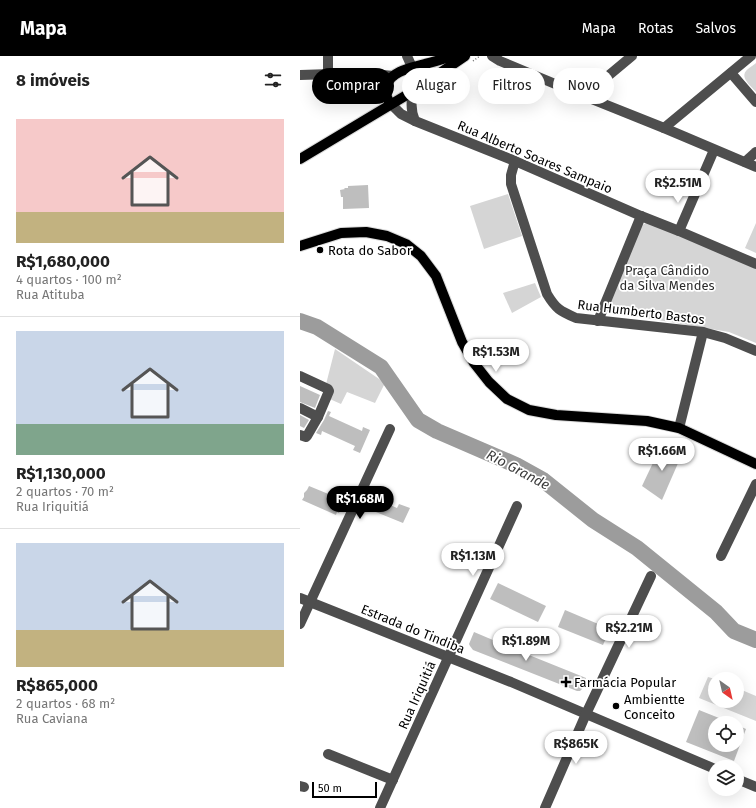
<!DOCTYPE html>
<html lang="pt">
<head>
<meta charset="utf-8">
<style>
	:root { --surface:#fff; --page:#f2f2f2; --text:#222; --muted:#767676; --line:#e0e0e0; --accent:#000 }
	body { margin:0; font-family:"Fira Sans",sans-serif; background:var(--page); color:var(--text); height:100vh; display:flex; flex-direction:column; font-size:15px; white-space:nowrap }
	* { box-sizing:border-box; margin:0 }
	p { font-size:13px; color:var(--muted) }
	.icon { flex:none; width:22px; height:22px; fill:none; stroke:currentColor; stroke-width:2; stroke-linecap:round; stroke-linejoin:round }
	.map { position:relative; flex:1; overflow:hidden }
	.panel { display:flex; flex-direction:column; background:var(--surface); width:300px }
	.panel>* { flex:none }
	.top-card { position:absolute; left:12px; top:12px; width:380px; height:36px; display:flex; gap:8px }
	.needle { width:26px; rotate:146deg }
	.tools { position:absolute; left:408px; top:616px; display:grid; gap:8px }
	.tools a { display:grid; place-items:center; width:36px; height:36px; border-radius:50%; background:var(--surface); box-shadow:0 4px 16px #0002; font-size:20px }
	.scale { position:absolute; left:12px; bottom:10px; width:65px; box-sizing:border-box; padding-left:4px; border:2px solid #000; border-top:0; font-size:11px; line-height:14px; white-space:nowrap; color:#000; -webkit-text-stroke:3px #fff; paint-order:stroke }
	.price { position:absolute; translate:-50% -34px; padding:0 9px; border-radius:14px; background:#fff; color:#222; font-size:13px; line-height:26px; filter:drop-shadow(0 1px 2px #0008) }
	.price::after { content:''; position:absolute; left:50%; top:24px; width:12px; height:9px; margin-left:-6px; background:inherit; clip-path:polygon(0 0,100% 0,50% 100%) }
	.price.active { background:var(--accent); color:#fff }
	ul { padding:0; list-style:none }
	li { display:grid; align-content:center; gap:8px; height:212px; padding:0 16px }
	li+li { border-top:1px solid var(--line) }
	li span { display:grid; place-items:center; height:124px; border-radius:0px; color:#555 }
	li>.icon { margin-inline-start:auto }
	span .icon { width:72px; height:72px; fill:#fffc; stroke-width:1 }
	li b { font-size:17px }
	h2 { display:flex; justify-content:space-between; align-items:center; height:48px; padding:0 16px; font-size:17px }
	.chip { padding:0 14px; border-radius:18px; background:var(--surface); box-shadow:0 4px 16px #0002; font-size:14px; line-height:36px }
	.chip.active { background:var(--accent); color:#fff }
	header { display:flex; align-items:center; gap:24px; box-sizing:border-box; height:56px; padding:0 20px; background:var(--accent); color:#fff }
	header strong { font-size:19px }
	nav { display:flex; gap:22px; margin-inline-start:auto; font-size:14px }
	main { display:flex; flex:1; min-height:0 }
	.map>svg:first-child { display:block }
	.green { fill:#d5d5d5 }
	.lines { fill:none; stroke-linecap:round; stroke-linejoin:round }
	.river { stroke:#9c9c9c; stroke-width:16 }
	.building { fill:#bebebe }
	.major-casing { stroke:#dbdbdb; stroke-width:12 }
	.path { stroke:#707070; stroke-width:1.5; stroke-dasharray:1 2; stroke-linecap:butt }
	.minor { stroke:#4e4e4e; stroke-width:10 }
	.major { stroke:#000; stroke-width:10 }
	.poi-dot { fill:#000; stroke:#fff; stroke-width:1.5 }
	.labels { text-anchor:middle; dominant-baseline:central; stroke-width:3.5; stroke-linejoin:round; paint-order:stroke }
	.street-label { font-size:13px; fill:#000; stroke:#fff }
	.poi-label { font-size:13px; fill:#000; stroke:#fff; text-anchor:start }
	.park-label { font-size:13px; fill:#2c2c2c; stroke:#fff }
	.water-label { font-size:14px; font-style:italic; fill:#3d3d3d; stroke:#fff }
</style>
</head>
<body>
<header>
<strong>Mapa</strong>
<nav><a>Mapa</a><a>Rotas</a><a>Salvos</a></nav>
</header>
<main>
<section class="panel">
<h2>8 imóveis<svg class="icon" aria-label="filters" viewBox="0 0 24 24"><path d="M4 7h16M4 17h16"/><circle cx="9" cy="7" r="2"/><circle cx="15" cy="17" r="2"/></svg></h2>
<ul>
<li><span style="background:linear-gradient(#f6c9c9 75%,#c2b280 0)"><svg class="icon" aria-label="home" viewBox="0 0 24 24"><path d="M3 11l9-7 9 7M6 9v11h12V9"/></svg></span><div><b>R$1,680,000</b><p>4 quartos · 100 m²</p><p>Rua Atituba</p></div></li>
<li><span style="background:linear-gradient(#c9d6e8 75%,#7fa58c 0)"><svg class="icon" aria-label="home" viewBox="0 0 24 24"><path d="M3 11l9-7 9 7M6 9v11h12V9"/></svg></span><div><b>R$1,130,000</b><p>2 quartos · 70 m²</p><p>Rua Iriquitiá</p></div></li>
<li><span style="background:linear-gradient(#c9d6e8 70%,#c2b280 0)"><svg class="icon" aria-label="home" viewBox="0 0 24 24"><path d="M3 11l9-7 9 7M6 9v11h12V9"/></svg></span><div><b>R$865,000</b><p>2 quartos · 68 m²</p><p>Rua Caviana</p></div></li>
</ul>
</section>
<div class="map">
<svg width="456" height="752" viewBox="0 0 456 752">
	<rect width="100%" height="100%" fill="#fff"/>
	<g class="green">
		<path d="M456 7V36C452 31 440 22 446 15 448 12 453 10 456 7Z"/>
		<polygon points="208,138 222,180 184,193 170,150"/>
		<polygon points="349,166 456,211 456,287 429,276 316,257 312,254 309,249 340,171 344,168"/>
		<polygon points="456,167 456,197 445,192"/>
		<polygon points="235,227 241,241 212,257 203,237"/>
		<polygon points="35,293 85,327 75,347 47,336 41,348 23,340"/>
		<polygon points="408,621 415,623 415,645 437,645 437,632 456,640 456,665 399,642"/>
	</g>
	<g class="lines">
		<polyline class="river" points="0,265 17,271 81,311 118,364 137,375 216,409 243,424 293,464 337,492 416,556 434,575 456,584"/>
	</g>
	<g class="building">
		<polygon points="68,129 69,152 43,153 43,141 41,141 40,134 45,133 44,132 48,132 48,130"/>
		<polygon points="0,330 20,339 15,352 0,346"/>
		<polygon points="28,355 31,356 29,360 62,375 63,371 70,374 60,397 53,394 55,390 22,375 21,379 16,377 24,364"/>
		<polygon points="0,359 9,364 4,372 0,370"/>
		<polygon points="360,392 382,398 362,444 342,430"/>
		<polygon points="9,430 43,444 40,449 42,450 39,457 37,456 36,459 2,444 4,441 4,437 7,434"/>
		<polygon points="72,438 82,442 81,445 97,452 99,448 110,452 103,467 66,452"/>
		<polygon points="198,527 246,550 238,566 190,543"/>
		<polygon points="265,554 310,573 303,589 258,571"/>
		<polygon points="174,576 219,595 286,622 282,633 280,635 277,635 173,594 170,590 169,588"/>
		<polygon points="399,654 419,662 417,667 415,667 415,689 437,689 437,669 446,673 434,705 386,686"/>
	</g>
	<g class="lines">
		<g class="major-casing">
			<g id="major">
				<path d="M91 48C86 42 84 36 87 28 93 14 112 12 125 8 134 6 143 3 152 0"/>
				<polyline points="0,103 115,34 165,0"/>
				<polyline points="0,190 41,177 66,176 87,180 106,188 121,200 136,220 162,286 174,307 189,326 207,343 229,354 256,359 347,365 379,372 456,408"/>
			</g>
		</g>
		<polyline class="path" points="173,5 180,0"/>
		<g class="minor">
			<polyline points="28,0 28,18"/>
			<path d="M107 0C112 11 117 21 115 34 115 37 113 40 112 43 111 50 112 58 115 65"/>
			<polyline points="192,0 200,5 284,40 364,72 456,111"/>
			<polyline points="431,17 456,46"/>
			<polyline points="0,19 62,17 93,20"/>
			<polyline points="66,19 79,27 85,33"/>
			<polyline points="284,40 332,0"/>
			<polyline points="91,48 101,58 115,65 215,105 341,160 379,175 456,208"/>
			<polyline points="364,72 451,0"/>
			<path d="M215 105 211 119V128L247 238C256 253 260 255 276 262L403 276 425 282 456 295"/>
			<polyline points="445,106 456,96"/>
			<polyline points="379,175 414,94"/>
			<polyline points="298,265 341,160"/>
			<polyline points="0,320 28,333 29,335 18,361 7,380 6,381 0,379"/>
			<polyline points="0,352 18,361"/>
			<polyline points="379,372 403,276"/>
			<polyline points="421,500 456,428"/>
			<polyline points="0,542 211,626 286,658 415,713"/>
			<polyline points="0,568 90,373"/>
			<polyline points="28,698 93,724"/>
			<polyline points="437,723 456,731"/>
			<polyline points="0,730 4,731"/>
			<polyline points="80,752 217,450"/>
			<polyline points="245,752 286,658 351,520"/>
		</g>
		<use href="#major" class="major"/>
	</g>
	<g class="poi-dot">
		<circle cx="20" cy="194" r="4"/>
		<path d="M264 620h4v4h4v4h-4v4h-4v-4h-4v-4h4z"/>
		<circle cx="316" cy="650" r="4"/>
	</g>
	<g class="labels">
		<g class="street-label">
			<text transform="translate(235 101) rotate(23)">Rua Alberto Soares Sampaio</text>
			<text transform="translate(341 256) rotate(7)">Rua Humberto Bastos</text>
			<text transform="translate(113 573) rotate(22)">Estrada do Tindiba</text>
			<text transform="translate(117 639) rotate(-66)">Rua Iriquitiá</text>
		</g>
		<g class="poi-label">
			<text x="28" y="194">Rota do Sabor</text>
			<text x="274" y="626">Farmácia Popular</text>
			<text x="324" y="643">Ambientte<tspan x="324" dy="15">Conceito</tspan></text>
		</g>
		<g class="park-label">
			<text x="367" y="214">Praça Cândido<tspan x="367" dy="15">da Silva Mendes</tspan></text>
		</g>
		<g class="water-label">
			<text transform="translate(218 414) rotate(28)">Rio Grande</text>
		</g>
	</g>
</svg>
<div class="tools">
<a><svg class="needle" viewBox="-14 -14 28 28"><path d="M0-13l5 13h-10z" fill="#e53935"/><path d="M0 13l5-13h-10z" fill="#767676"/></svg></a>
<a><svg class="icon" aria-label="locate" viewBox="0 0 24 24"><circle cx="12" cy="12" r="6"/><path d="M12 2v4M12 18v4M2 12h4M18 12h4"/></svg></a>
<a><svg class="icon" aria-label="layers" viewBox="0 0 24 24"><path d="M12 4l9 5-9 5-9-5zM3 14l9 5 9-5"/></svg></a>
</div>
<div class="scale">50 m</div>
<b class="price" style="left:378px;top:148px">R$2.51M</b>
<b class="price" style="left:196px;top:317px">R$1.53M</b>
<b class="price" style="left:362px;top:416px">R$1.66M</b>
<b class="price active" style="left:60px;top:464px">R$1.68M</b>
<b class="price" style="left:173px;top:521px">R$1.13M</b>
<b class="price" style="left:329px;top:593px">R$2.21M</b>
<b class="price" style="left:226px;top:606px">R$1.89M</b>
<b class="price" style="left:276px;top:709px">R$865K</b>
<div class="top-card">
<a class="chip active">Comprar</a>
<a class="chip">Alugar</a>
<a class="chip">Filtros</a>
<a class="chip">Novo</a>
</div>
</div>
</main>
</body>
</html>
